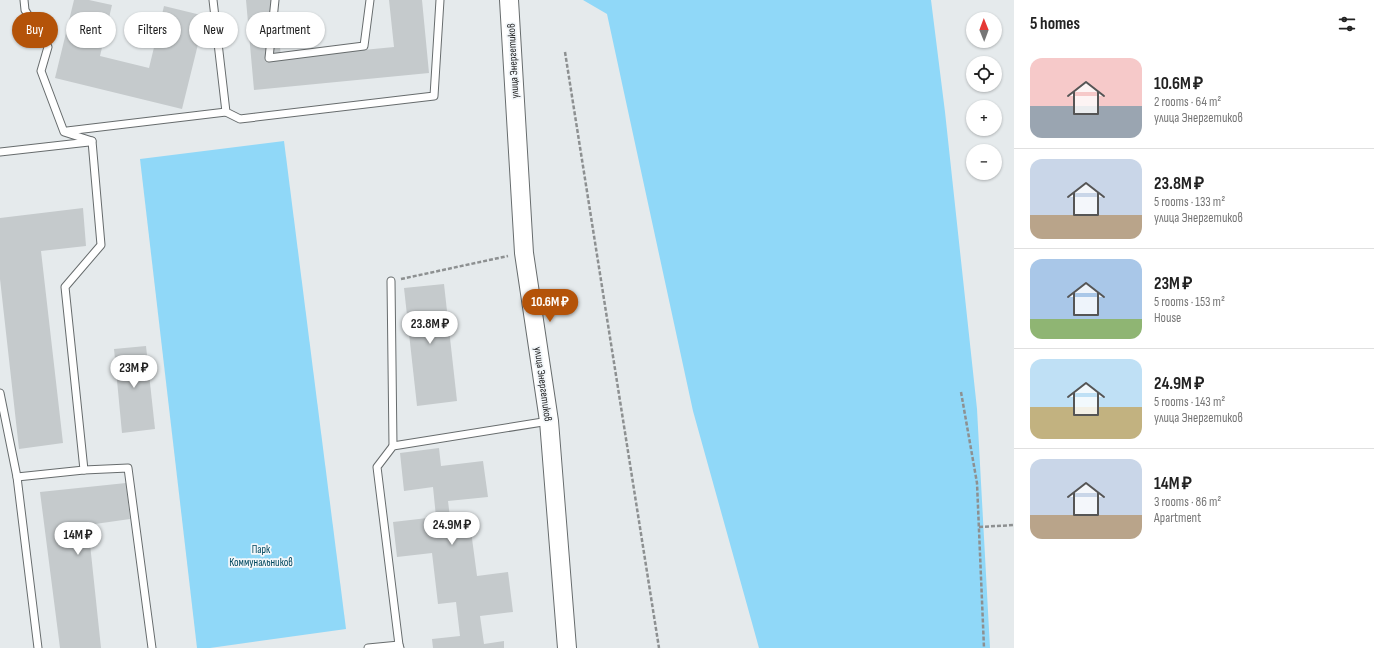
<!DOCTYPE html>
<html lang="en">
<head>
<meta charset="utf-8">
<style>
	:root { --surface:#fff; --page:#f2f2f2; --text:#222; --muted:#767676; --line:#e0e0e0; --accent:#b45309 }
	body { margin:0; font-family:"Sofia Sans Condensed",sans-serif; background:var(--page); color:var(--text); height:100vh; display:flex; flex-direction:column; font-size:15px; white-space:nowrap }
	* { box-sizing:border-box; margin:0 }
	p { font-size:13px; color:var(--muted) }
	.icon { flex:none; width:22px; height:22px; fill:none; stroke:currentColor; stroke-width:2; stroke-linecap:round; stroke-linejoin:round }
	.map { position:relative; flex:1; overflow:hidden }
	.side { display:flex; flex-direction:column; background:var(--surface); width:360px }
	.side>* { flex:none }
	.banner { position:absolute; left:12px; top:12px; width:380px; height:36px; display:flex; gap:8px }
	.needle { width:26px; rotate:359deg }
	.fabs { position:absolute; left:966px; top:12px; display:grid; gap:8px }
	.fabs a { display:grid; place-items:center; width:36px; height:36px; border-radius:50%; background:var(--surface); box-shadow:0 1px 3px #0004; font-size:20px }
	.price { position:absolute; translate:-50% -34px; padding:0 9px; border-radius:14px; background:#fff; color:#222; font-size:13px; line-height:26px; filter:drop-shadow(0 1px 2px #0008) }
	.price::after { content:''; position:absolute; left:50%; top:24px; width:12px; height:9px; margin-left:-6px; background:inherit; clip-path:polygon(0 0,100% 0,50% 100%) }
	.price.selected { background:var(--accent); color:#fff }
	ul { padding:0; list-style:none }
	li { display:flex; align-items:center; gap:12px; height:100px; padding:0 16px }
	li+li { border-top:1px solid var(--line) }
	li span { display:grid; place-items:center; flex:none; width:112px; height:80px; border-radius:12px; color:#555 }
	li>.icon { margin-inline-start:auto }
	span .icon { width:48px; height:48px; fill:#fffc; stroke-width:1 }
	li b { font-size:17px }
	h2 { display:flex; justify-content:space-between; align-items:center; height:48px; padding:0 16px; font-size:17px }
	.chip { padding:0 14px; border-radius:18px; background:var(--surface); box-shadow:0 1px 3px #0004; font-size:14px; line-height:36px }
	.chip.selected { background:var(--accent); color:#fff }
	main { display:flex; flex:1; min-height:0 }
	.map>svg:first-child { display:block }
	.green { fill:#90d8f8 }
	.building { fill:#c5cacc }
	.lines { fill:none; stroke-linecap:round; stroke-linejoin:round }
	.service-casing { stroke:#676c6d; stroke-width:9 }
	.tertiary-casing { stroke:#676c6d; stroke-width:20 }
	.path { stroke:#8d9091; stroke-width:2.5; stroke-dasharray:4 2; stroke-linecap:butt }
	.service { stroke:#fff; stroke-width:7 }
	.tertiary { stroke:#fff; stroke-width:18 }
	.labels { text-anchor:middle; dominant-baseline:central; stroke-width:3.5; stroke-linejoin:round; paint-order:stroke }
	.street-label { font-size:11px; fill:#1d1e1f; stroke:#f3f7fa }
	.park-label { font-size:11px; fill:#01475e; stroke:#f3f7fa }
</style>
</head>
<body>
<main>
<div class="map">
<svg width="1014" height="648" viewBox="0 0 1014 648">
	<rect width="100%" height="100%" fill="#e5eaec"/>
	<g class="green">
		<polygon points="583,0 931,0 945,112 977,409 990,648 759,648 693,411 607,14"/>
		<polygon points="284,141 346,629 210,648 197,648 140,159"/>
	</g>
	<g class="building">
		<polygon points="74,0 89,0 112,5 100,56 149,68 164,6 205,16 182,109 55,78"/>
		<polygon points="246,0 276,0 281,58 394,47 389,0 422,0 429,73 254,90"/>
		<polygon points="83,208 86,246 41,251 63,443 19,449 0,279 0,218"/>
		<polygon points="444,284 457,401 417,406 404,288"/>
		<polygon points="146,346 155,429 122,433 114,349"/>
		<polygon points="439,448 441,466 483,461 488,497 448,501 452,534 471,531 477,576 508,572 513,612 480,616 484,644 504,641 504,648 433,648 432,639 460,636 456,602 438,604 432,553 397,557 393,522 436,517 433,487 404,491 400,453"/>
		<polygon points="126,483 130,519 88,525 101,648 60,648 40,492"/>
	</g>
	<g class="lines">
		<g class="service-casing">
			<g id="service">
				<polyline points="24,0 25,10 48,47 41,71 64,132 92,141"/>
				<polyline points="213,0 226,112 240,119 434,96 440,0"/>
				<polyline points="275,0 269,58 364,46 370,0"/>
				<polyline points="67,131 226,112"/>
				<polyline points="0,152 89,142"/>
				<polyline points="391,281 393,446"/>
				<polyline points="0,393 17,477 38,648"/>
				<polyline points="84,470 65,287 101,245 92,141"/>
				<polyline points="17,477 84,470 128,468 152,648"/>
				<polyline points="399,645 377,467 393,446 549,421"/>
				<polyline points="368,648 399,645 400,648"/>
			</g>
		</g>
		<g class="tertiary-casing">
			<polyline id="tertiary" points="509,0 524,253 549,421 567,648"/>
		</g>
		<g class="path">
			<polyline points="565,52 659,648"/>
			<polyline points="401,279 508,256"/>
			<polyline points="961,392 977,483 984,648"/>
			<polyline points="979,527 1014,525"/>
		</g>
		<use href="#service" class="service"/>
		<use href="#tertiary" class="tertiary"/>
	</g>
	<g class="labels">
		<g class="street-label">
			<text transform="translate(513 61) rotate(-93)">улица Энергетиков</text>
			<text transform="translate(543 384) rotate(82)">улица Энергетиков</text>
		</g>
		<g class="park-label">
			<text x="261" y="549">Парк<tspan x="261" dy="13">Коммунальников</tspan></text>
		</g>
	</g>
</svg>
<div class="fabs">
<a><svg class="needle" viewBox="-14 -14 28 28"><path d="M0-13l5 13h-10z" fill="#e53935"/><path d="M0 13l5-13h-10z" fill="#767676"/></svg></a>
<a><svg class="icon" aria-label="locate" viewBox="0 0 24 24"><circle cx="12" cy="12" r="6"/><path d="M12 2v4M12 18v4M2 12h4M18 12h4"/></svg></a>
<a>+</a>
<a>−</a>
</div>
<b class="price selected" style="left:550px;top:323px">10.6M ₽</b>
<b class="price" style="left:430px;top:345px">23.8M ₽</b>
<b class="price" style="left:134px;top:389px">23M ₽</b>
<b class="price" style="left:452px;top:546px">24.9M ₽</b>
<b class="price" style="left:78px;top:556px">14M ₽</b>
<div class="banner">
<a class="chip selected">Buy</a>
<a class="chip">Rent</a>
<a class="chip">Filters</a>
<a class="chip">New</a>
<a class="chip">Apartment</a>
</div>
</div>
<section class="side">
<h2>5 homes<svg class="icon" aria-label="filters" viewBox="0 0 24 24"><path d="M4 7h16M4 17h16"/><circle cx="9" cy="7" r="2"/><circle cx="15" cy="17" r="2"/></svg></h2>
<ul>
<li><span style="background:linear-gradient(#f6c9c9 60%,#9aa5b1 0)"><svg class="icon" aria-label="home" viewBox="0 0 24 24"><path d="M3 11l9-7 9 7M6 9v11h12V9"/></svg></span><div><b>10.6M ₽</b><p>2 rooms · 64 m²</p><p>улица Энергетиков</p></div></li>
<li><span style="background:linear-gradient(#c9d6e8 70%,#b9a48a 0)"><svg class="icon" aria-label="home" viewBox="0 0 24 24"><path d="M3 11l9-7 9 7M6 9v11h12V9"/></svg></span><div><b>23.8M ₽</b><p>5 rooms · 133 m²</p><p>улица Энергетиков</p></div></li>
<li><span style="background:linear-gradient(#a9c7e8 75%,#8fb573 0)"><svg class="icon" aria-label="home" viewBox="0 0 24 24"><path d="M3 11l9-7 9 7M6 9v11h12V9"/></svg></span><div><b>23M ₽</b><p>5 rooms · 153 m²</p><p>House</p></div></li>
<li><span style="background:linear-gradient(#bfe0f5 60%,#c2b280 0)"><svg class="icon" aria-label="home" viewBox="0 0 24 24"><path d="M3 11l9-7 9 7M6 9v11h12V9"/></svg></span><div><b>24.9M ₽</b><p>5 rooms · 143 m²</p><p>улица Энергетиков</p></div></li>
<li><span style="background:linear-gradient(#c9d6e8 70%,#b9a48a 0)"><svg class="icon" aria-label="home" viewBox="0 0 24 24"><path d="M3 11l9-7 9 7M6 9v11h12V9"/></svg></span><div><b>14M ₽</b><p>3 rooms · 86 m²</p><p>Apartment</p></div></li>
</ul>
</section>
</main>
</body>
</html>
